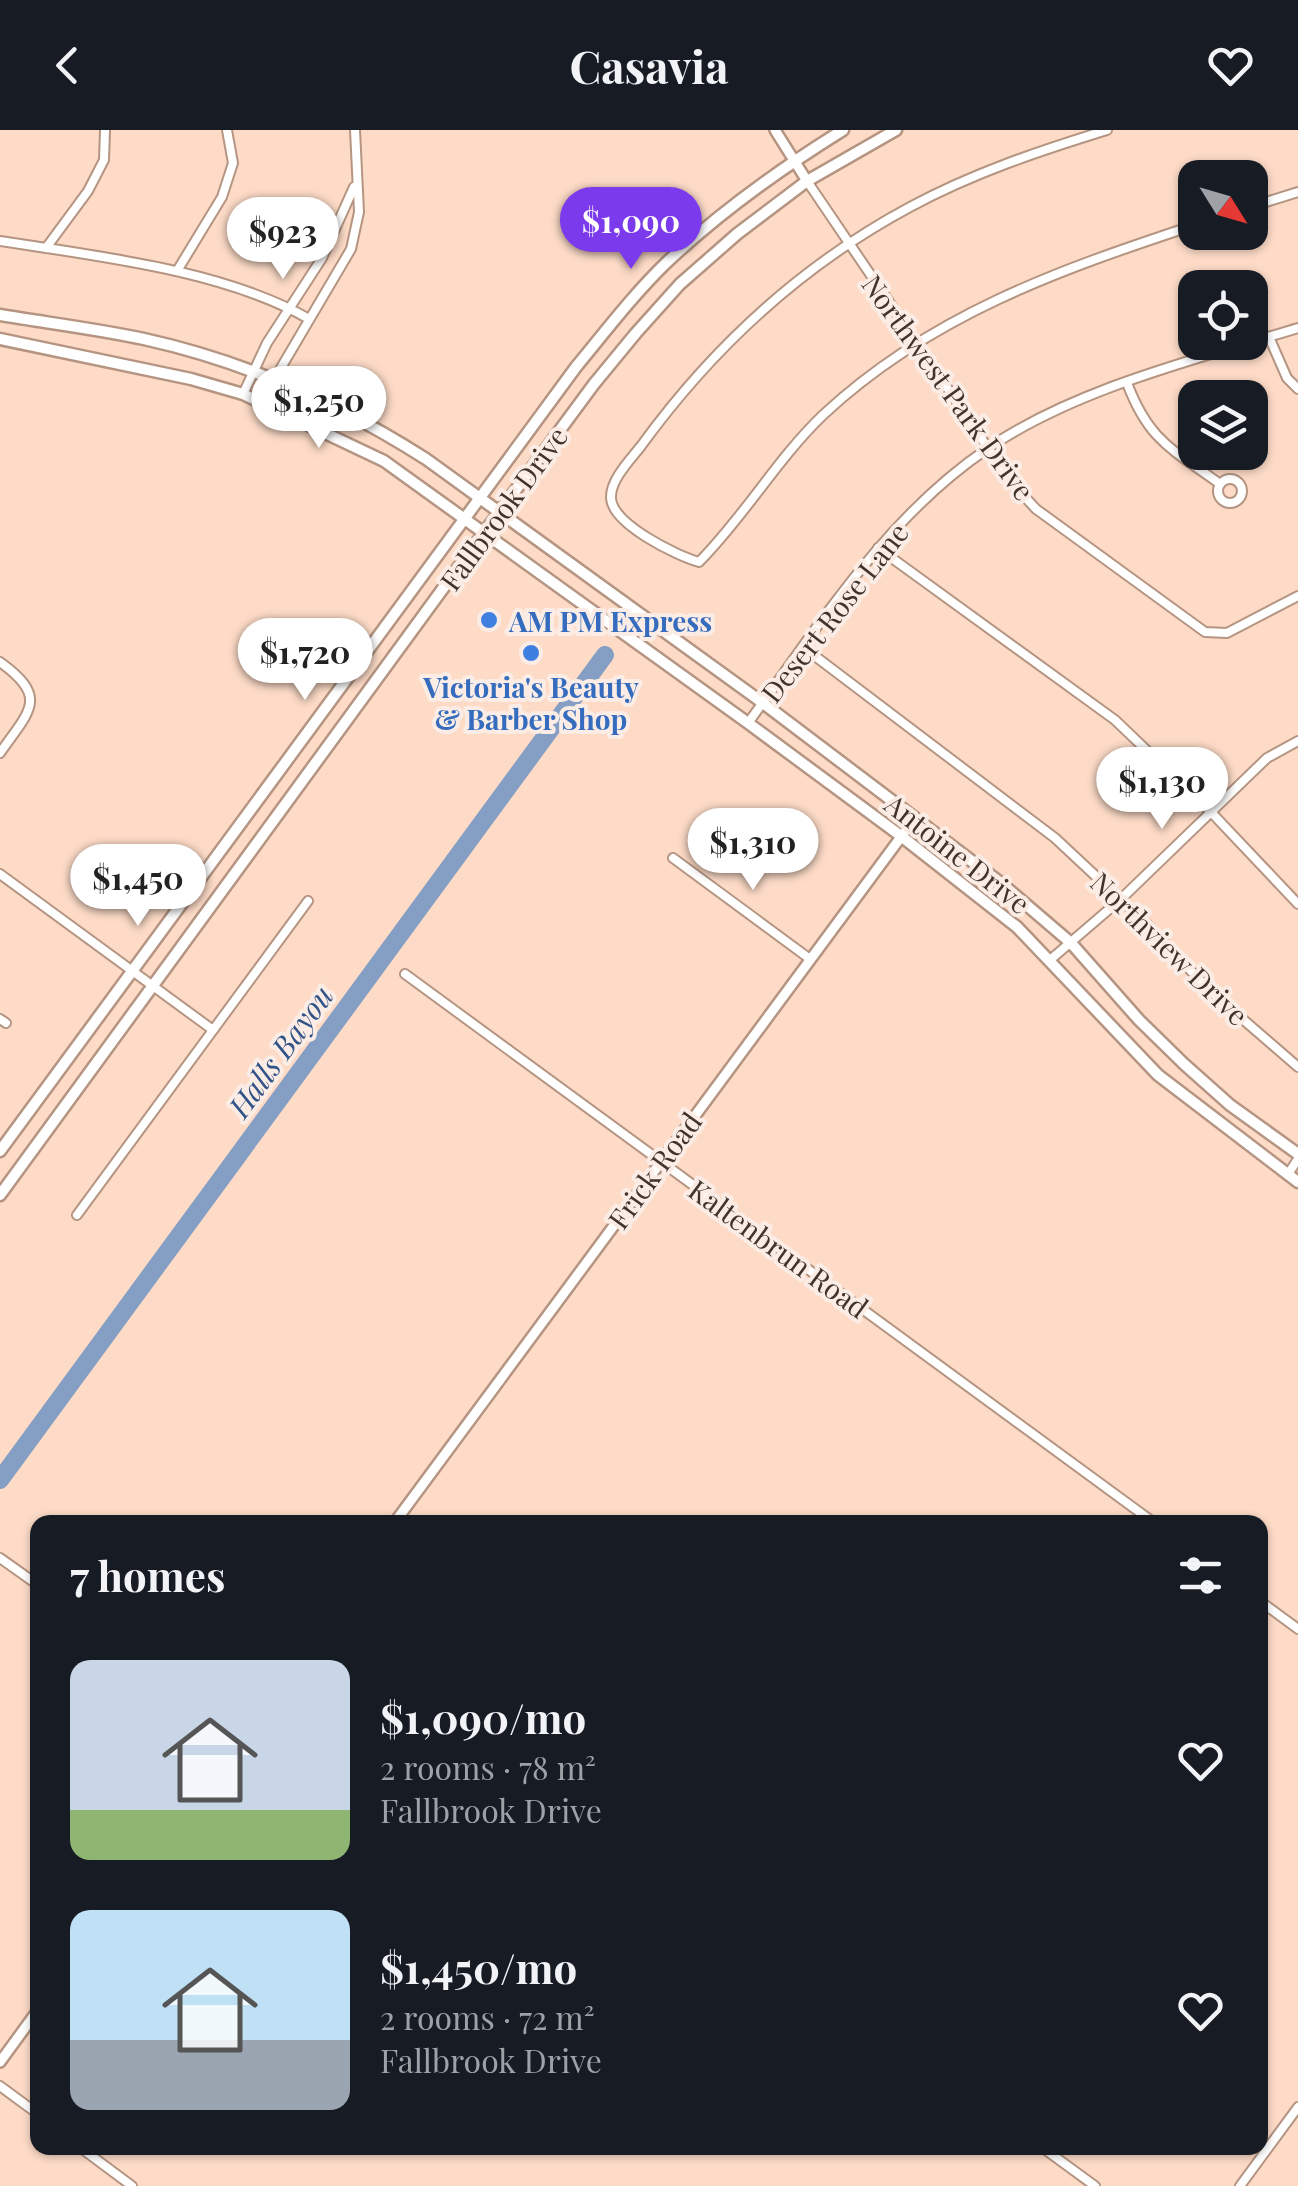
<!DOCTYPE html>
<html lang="en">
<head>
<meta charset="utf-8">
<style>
	:root { --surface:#171b24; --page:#20242c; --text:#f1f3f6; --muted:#9ea1a6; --accent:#7c3aed }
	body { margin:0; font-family:"Playfair Display",serif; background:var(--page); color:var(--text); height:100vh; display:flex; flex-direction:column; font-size:38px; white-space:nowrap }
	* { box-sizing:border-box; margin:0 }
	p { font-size:32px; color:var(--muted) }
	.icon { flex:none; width:55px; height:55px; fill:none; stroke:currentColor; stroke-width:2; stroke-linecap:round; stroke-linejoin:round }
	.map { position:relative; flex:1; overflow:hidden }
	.details { position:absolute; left:30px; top:1385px; width:1238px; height:640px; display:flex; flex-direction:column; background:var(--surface); border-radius:20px; box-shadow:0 2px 8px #0004 }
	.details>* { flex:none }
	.needle { width:65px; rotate:127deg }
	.tools { position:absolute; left:1178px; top:30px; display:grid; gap:20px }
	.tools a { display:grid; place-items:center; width:90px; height:90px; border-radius:20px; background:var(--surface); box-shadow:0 2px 8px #0004; font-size:50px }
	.price { position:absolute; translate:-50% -85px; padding:0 22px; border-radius:35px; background:#fff; color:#222; font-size:32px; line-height:65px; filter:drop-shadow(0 2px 5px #0008) }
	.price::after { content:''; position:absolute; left:50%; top:60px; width:30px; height:22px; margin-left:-15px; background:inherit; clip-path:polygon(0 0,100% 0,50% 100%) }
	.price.active { background:var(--accent); color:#fff }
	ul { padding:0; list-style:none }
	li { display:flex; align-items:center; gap:30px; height:250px; padding:0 40px }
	li span { display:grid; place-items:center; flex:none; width:280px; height:200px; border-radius:20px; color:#555 }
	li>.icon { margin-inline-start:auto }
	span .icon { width:120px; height:120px; fill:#fffc; stroke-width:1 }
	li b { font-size:42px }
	h2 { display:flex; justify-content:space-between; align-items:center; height:120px; padding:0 40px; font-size:42px }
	header { display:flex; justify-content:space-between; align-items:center; height:130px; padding:0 40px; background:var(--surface); font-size:45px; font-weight:700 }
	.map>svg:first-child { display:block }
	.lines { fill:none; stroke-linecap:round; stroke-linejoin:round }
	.river { stroke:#859ec4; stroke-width:18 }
	.minor-casing { stroke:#b59582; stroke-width:12 }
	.tertiary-casing { stroke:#b59582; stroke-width:14 }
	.secondary-casing { stroke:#b59582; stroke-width:15 }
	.minor { stroke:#fff; stroke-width:8 }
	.tertiary { stroke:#fff; stroke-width:9 }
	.secondary { stroke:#fff; stroke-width:10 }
	.shop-dot { fill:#3f7fe0; stroke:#fbede5; stroke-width:4 }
	.labels { text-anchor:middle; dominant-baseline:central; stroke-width:8; stroke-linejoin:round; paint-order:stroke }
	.street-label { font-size:28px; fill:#41342c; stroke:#fbede5 }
	.shop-label { font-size:28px; font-weight:bold; fill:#366cbe; stroke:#fbede5; text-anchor:start }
	.water-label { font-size:30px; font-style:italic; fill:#325387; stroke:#fbede5 }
</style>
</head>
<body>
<header><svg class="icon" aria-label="back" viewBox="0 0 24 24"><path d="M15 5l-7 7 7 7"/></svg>Casavia<svg class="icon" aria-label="heart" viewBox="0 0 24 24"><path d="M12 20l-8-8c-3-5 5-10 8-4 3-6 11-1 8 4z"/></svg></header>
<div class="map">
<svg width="1298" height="2056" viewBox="0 0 1298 2056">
	<rect width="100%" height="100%" fill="#fddbc7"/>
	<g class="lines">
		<polyline class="river" points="0,1350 605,525"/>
		<g class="minor-casing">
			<g id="minor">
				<path d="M1107 0C1039 21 973 43 910 77 802 135 713 217 641 316 631 329 610 350 611 368 612 394 677 426 699 432 744 387 777 329 823 285 930 185 1059 140 1195 95"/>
				<polyline points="807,51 1011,352 1036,379 1205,502 1227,503 1298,466"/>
				<polyline points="1250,77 1298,62"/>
				<path d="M0 111C96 126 224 140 309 189"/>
				<polyline points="46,118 88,61 104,30 105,0"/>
				<polyline points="177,141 222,67 233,33 227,0"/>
				<polyline points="1269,207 1287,248 1298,259"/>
				<path d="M1127 253C1149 311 1172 319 1220 354"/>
				<polyline points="243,264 267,213 322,128 354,57"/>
				<polyline points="262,270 351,119 359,82 355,0"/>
				<circle cx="1230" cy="361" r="12"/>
				<polyline points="878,418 1115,590 1210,681 1298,774"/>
				<polyline points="803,517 1055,708 1147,794 1209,860 1298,937"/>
				<path d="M0 532C50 568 29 581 0 623"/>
				<path d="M748 593C819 496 885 388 987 319 1074 259 1197 229 1298 198"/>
				<polyline points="673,728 810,829"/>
				<polyline points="0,744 213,900"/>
				<polyline points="1050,830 1121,769 1267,628 1298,611"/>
				<polyline points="405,844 1153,1392"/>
				<polyline points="0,889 6,893"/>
				<polyline points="1288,1044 1298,1029"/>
				<polyline points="77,1085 308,771"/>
				<polyline points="0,1428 38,1455"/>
				<polyline points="1260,1471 1298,1499"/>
				<polyline points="0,1956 38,1984"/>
				<polyline points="81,2018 132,2056"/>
				<polyline points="1043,2018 1095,2056"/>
				<polyline points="1240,2056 1298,1977"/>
			</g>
		</g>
		<g class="tertiary-casing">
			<g id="tertiary">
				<polyline points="775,0 807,51"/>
				<polyline points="395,1392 915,688"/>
				<polyline points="0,1932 38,1880"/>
			</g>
		</g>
		<g class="secondary-casing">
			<g id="secondary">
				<path d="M0 185C48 193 97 199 144 209 244 231 340 274 426 329L763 573 1002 754 1071 813 1139 890 1184 934 1230 975 1298 1024"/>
				<polyline points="0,209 191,249 243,264 384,331 748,593 901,706 1017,797 1158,945 1298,1052"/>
				<path d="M0 1021 576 237C605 202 633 165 666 133 720 82 780 39 843 0"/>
				<polyline points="0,1065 455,442 594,254 636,203 680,154 737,104 807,51 896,0"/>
			</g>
		</g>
		<use href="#minor" class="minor"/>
		<use href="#tertiary" class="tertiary"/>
		<use href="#secondary" class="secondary"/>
	</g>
	<g class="shop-dot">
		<circle cx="489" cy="490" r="10"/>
		<circle cx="531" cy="523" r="10"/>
	</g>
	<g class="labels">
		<g class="street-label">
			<text transform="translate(949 257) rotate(54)">Northwest Park Drive</text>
			<text transform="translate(503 378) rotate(-54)">Fallbrook Drive</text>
			<text transform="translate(834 482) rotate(-52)">Desert Rose Lane</text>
			<text transform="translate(958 723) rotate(38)">Antoine Drive</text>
			<text transform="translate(1170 818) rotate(44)">Northview Drive</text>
			<text transform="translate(654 1040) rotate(-54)">Frick Road</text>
			<text transform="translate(779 1118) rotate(36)">Kaltenbrun Road</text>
		</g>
		<g class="shop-label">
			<text x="509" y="490">AM PM Express</text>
			<text x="531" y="556" text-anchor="middle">Victoria's Beauty<tspan x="531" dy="32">&amp; Barber Shop</tspan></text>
		</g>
		<g class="water-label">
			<text transform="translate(280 921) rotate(-54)">Halls Bayou</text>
		</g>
	</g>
</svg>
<div class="tools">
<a><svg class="needle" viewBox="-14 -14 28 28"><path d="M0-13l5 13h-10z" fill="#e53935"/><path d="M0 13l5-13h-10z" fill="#9ea1a6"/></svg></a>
<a><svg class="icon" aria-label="locate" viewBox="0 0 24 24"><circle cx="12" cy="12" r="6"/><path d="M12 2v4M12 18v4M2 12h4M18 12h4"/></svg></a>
<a><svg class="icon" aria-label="layers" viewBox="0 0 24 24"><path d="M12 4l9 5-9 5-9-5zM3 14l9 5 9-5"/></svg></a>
</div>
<b class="price active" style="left:631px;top:142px">$1,090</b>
<b class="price" style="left:283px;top:152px">$923</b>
<b class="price" style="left:319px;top:321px">$1,250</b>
<b class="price" style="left:305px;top:573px">$1,720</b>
<b class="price" style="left:1162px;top:702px">$1,130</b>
<b class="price" style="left:753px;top:763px">$1,310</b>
<b class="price" style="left:138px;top:799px">$1,450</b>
<section class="details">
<h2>7 homes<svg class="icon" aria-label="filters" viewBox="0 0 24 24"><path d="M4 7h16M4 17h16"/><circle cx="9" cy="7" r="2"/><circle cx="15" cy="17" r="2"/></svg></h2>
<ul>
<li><span style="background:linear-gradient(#c9d6e8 75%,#8fb573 0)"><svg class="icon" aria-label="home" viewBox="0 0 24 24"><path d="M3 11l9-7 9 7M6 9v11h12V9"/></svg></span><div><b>$1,090/mo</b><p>2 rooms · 78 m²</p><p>Fallbrook Drive</p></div><svg class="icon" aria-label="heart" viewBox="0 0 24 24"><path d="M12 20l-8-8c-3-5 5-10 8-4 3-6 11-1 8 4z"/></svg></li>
<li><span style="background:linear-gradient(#bfe0f5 65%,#9aa5b1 0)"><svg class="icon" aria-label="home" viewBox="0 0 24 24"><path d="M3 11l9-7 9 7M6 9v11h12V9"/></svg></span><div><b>$1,450/mo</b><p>2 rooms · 72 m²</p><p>Fallbrook Drive</p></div><svg class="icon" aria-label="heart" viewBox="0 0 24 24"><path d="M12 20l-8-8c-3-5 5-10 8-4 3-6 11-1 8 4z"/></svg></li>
</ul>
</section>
</div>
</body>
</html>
